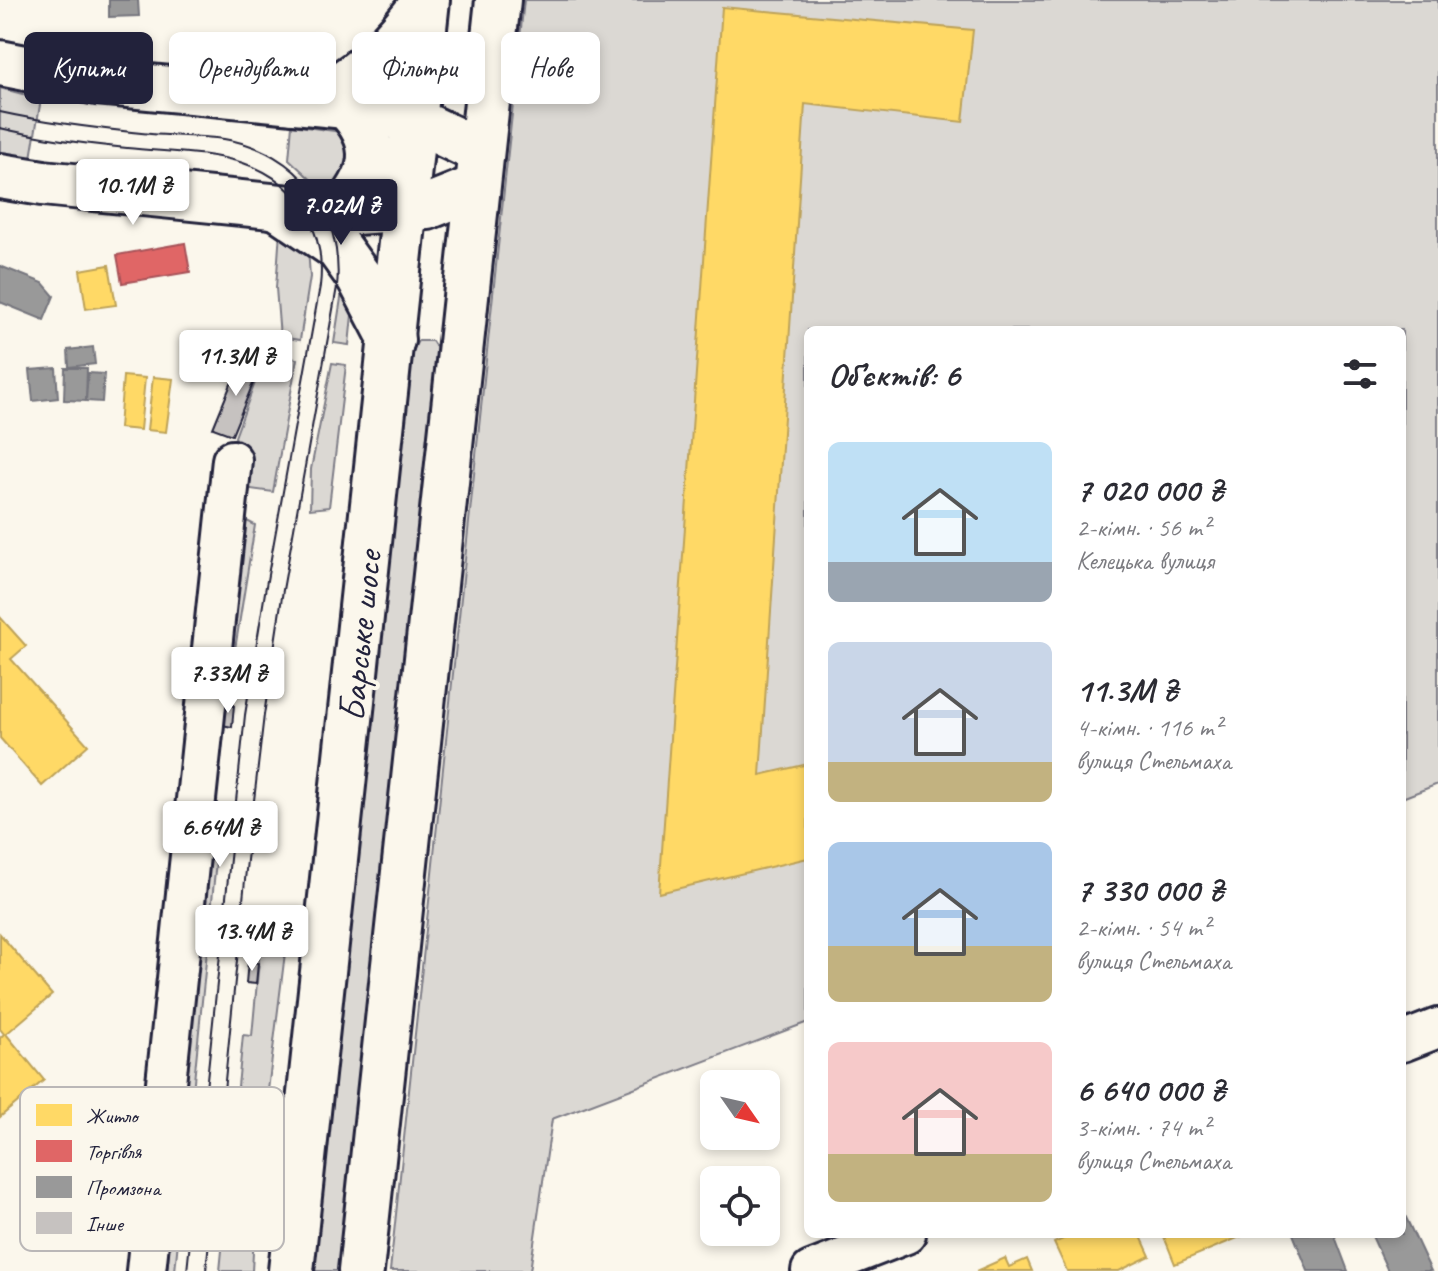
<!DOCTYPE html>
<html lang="uk">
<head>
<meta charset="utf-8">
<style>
	:root { --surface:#fff; --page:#f7f7f7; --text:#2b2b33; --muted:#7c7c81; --accent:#22223b }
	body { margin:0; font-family:Caveat,sans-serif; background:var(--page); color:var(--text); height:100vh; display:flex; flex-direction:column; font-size:30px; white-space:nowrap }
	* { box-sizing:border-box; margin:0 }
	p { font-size:26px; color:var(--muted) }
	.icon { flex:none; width:44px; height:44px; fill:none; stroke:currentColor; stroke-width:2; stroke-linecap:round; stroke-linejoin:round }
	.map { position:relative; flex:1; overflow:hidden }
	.sheet { position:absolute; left:804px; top:326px; width:602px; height:912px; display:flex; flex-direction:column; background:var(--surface); border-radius:12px; box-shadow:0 4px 12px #0003 }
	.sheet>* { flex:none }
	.top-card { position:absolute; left:24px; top:32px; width:660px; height:72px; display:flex; gap:16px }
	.needle { width:52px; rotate:124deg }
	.tools { position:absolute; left:700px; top:1070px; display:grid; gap:16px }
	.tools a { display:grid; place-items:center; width:80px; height:80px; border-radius:12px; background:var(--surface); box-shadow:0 4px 12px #0003; font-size:40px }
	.price { position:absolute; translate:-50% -68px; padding:0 18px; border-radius:8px; background:#fff; color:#222; font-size:26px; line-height:52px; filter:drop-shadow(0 2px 4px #0008) }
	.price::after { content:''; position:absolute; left:50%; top:48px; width:24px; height:18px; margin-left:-12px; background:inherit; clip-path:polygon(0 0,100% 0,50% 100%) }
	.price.current { background:var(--accent); color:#fff }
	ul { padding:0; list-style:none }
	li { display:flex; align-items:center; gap:24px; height:200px; padding:0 24px }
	li span { display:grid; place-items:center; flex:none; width:224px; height:160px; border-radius:12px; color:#555 }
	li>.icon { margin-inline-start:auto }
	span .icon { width:96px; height:96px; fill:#fffc; stroke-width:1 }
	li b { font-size:34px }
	h2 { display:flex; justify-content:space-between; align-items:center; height:96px; padding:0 24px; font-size:34px }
	.tag { padding:0 28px; border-radius:12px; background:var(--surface); box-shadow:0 4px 12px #0003; font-size:28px; line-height:72px }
	.tag.current { background:var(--accent); color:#fff }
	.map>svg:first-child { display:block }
	.green { fill:#dbd8d3; stroke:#7e7d87; stroke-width:2 }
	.homes { fill:#ffd966; stroke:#bda259; stroke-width:2 }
	.shops { fill:#e06666; stroke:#a75259; stroke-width:2 }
	.industry { fill:#999; stroke:#75757d; stroke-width:2 }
	.building { fill:#c6c2c0; stroke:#22223b; stroke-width:2 }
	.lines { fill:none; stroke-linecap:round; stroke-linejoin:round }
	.street-casing { stroke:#22223b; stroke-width:44 }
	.secondary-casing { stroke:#22223b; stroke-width:50 }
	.highway-casing { stroke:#22223b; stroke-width:50 }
	.street { stroke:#fbf7ec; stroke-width:38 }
	.secondary { stroke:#fbf7ec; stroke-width:44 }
	.highway { stroke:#fbf7ec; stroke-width:44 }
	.tram { stroke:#22223b; stroke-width:2 }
	.labels { text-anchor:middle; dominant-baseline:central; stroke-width:8; stroke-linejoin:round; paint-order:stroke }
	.street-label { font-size:38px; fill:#22223b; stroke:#fbf7ec }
	.key { fill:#fbf7ec; stroke:#bab7b7; stroke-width:2 }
	.key-label { font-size:22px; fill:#22223b }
</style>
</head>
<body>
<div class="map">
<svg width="1438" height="1271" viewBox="0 0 1438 1271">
	<rect width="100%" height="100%" fill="#fbf7ec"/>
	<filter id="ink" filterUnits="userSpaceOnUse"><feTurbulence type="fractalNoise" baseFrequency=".0125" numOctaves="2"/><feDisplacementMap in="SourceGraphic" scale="16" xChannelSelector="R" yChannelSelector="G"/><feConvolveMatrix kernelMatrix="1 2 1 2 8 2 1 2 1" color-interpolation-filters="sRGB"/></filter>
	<g filter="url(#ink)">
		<g class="green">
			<polygon points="524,0 1438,0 1438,784 1402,798 1402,330 808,330 808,1022 552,1119 530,1271 390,1271"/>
			<polygon points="0,88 41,99 31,158 0,153"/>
			<polygon points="292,125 341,132 355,145 337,188 320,188 289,159"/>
			<polygon points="280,231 308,247 310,277 300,340 280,337 276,288"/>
			<polygon points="344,279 353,305 349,345 334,343"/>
			<polygon points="418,341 432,341 440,353 338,1271 311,1271 412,351"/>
			<polygon points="243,355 274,355 297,359 273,492 244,488 247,460 235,437 260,369 241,361"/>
			<polygon points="332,363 346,365 329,507 310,509 311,469"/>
			<polygon points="241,518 255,525 227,699 223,699"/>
			<polygon points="213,809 221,811 175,1271 167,1271"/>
			<polygon points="264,906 276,914 287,937 257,1179 252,1271 220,1271 243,1035 252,1036"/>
		</g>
		<g class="homes">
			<polygon points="722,7 973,30 963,122 805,104 760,775 808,764 808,858 659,893"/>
			<polygon points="109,265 116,305 86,309 80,270"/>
			<polygon points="123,376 145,378 140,430 119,428"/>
			<polygon points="153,377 173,379 166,432 147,430"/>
			<polygon points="0,617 26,646 11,659 88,745 42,786 0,738"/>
			<polygon points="0,934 52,995 6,1034 44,1080 0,1117 0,1038 4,1034 0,1029"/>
			<polygon points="1074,1234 1140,1234 1150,1256 1119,1271 1067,1271 1054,1243"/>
			<polygon points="1163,1234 1247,1234 1175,1264"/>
			<polygon points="1005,1258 1009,1267 1027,1259 1032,1271 976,1271"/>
		</g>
		<polygon class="shops" points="185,243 190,272 122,283 117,255"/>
		<g class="industry">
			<polygon points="109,0 138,0 139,16 109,17"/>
			<polygon points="0,266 43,283 54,296 44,320 0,302"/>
			<polygon points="93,347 95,364 69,367 68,350"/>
			<polygon points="56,368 58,398 33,401 30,370"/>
			<polygon points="65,368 87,368 86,401 64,400"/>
			<polygon points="88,373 104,374 102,402 86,401"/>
			<polygon points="1402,1209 1431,1271 1388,1271 1371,1234 1402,1234"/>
			<polygon points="1293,1234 1334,1234 1348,1271 1308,1271"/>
		</g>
		<g class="building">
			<polygon points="240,362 259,369 232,435 213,428"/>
			<polygon points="224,704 234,705 232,727 222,725"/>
			<polygon points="248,961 258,963 256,984 246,983"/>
		</g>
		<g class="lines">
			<g class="street-casing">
				<g id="street">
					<polyline points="1402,1042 1438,1028"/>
					<polyline points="146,1271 232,460"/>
					<polyline points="811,1271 906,1234"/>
				</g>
			</g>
			<g class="secondary-casing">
				<g id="secondary">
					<polyline points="0,63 97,82 346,106 416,121 481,152"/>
					<polyline points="0,176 43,183 341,213 427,207 477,187"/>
					<path d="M341 213C374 177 383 144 346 106"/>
				</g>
			</g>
			<g class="highway-casing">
				<g id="highway">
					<path d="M294 101C308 97 324 94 336 87 372 67 401 34 426 0"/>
					<polyline points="279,208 338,248 359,277 392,340"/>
					<polyline points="291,1271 427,0"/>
					<polyline points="361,1271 498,0"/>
				</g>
			</g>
			<use href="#street" class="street"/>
			<use href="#secondary" class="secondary"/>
			<use href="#highway" class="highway"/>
			<g class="tram">
				<path d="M0 112C49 123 101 129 151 134 175 136 200 136 224 139 299 151 344 213 337 287L283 590 264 715 247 860 206 1271"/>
				<path d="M0 128C42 138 85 144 127 148 194 155 271 148 307 215 319 237 323 261 320 286L266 586 245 715 187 1271"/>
			</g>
		</g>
	</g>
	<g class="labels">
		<g class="street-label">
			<text transform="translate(360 636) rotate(-84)">Барське шосе</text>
		</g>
	</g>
	<rect x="20" y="1087" width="264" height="164" rx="12" class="key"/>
	<rect x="36" y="1104" width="36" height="22" fill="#ffd966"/>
	<rect x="36" y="1140" width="36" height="22" fill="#e06666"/>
	<rect x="36" y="1176" width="36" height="22" fill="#999"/>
	<rect x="36" y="1212" width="36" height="22" fill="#c6c2c0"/>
	<g class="key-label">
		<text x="86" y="1123">Житло</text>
		<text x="86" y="1159">Торгівля</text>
		<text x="86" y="1195">Промзона</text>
		<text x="86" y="1231">Інше</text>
	</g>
</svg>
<div class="tools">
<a><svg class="needle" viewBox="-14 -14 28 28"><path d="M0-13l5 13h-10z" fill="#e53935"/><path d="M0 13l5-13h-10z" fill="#7c7c81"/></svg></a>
<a><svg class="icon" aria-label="locate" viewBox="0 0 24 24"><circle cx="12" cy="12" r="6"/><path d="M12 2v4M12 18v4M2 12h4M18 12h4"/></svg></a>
</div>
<b class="price" style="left:133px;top:227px">10.1M ₴</b>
<b class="price current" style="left:341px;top:247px">7.02M ₴</b>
<b class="price" style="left:236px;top:398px">11.3M ₴</b>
<b class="price" style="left:228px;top:715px">7.33M ₴</b>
<b class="price" style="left:220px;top:869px">6.64M ₴</b>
<b class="price" style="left:252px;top:973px">13.4M ₴</b>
<div class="top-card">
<a class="tag current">Купити</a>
<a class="tag">Орендувати</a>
<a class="tag">Фільтри</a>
<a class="tag">Нове</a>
</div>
<section class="sheet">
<h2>Об’єктів: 6<svg class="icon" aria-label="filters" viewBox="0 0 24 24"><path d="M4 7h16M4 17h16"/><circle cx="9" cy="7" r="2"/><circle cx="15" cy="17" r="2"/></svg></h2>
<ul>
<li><span style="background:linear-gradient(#bfe0f5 75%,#9aa5b1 0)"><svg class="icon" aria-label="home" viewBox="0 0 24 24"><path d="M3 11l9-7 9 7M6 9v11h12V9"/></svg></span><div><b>7 020 000 ₴</b><p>2-кімн. · 56 m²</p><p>Келецька вулиця</p></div></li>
<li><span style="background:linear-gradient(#c9d6e8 75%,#c2b280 0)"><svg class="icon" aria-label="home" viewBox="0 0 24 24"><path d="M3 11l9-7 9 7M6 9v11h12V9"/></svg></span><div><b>11.3M ₴</b><p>4-кімн. · 116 m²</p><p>вулиця Стельмаха</p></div></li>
<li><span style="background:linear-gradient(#a9c7e8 65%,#c2b280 0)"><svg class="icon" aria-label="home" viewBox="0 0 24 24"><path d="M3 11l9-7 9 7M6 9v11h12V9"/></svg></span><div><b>7 330 000 ₴</b><p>2-кімн. · 54 m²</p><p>вулиця Стельмаха</p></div></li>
<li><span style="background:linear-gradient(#f6c9c9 70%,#c2b280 0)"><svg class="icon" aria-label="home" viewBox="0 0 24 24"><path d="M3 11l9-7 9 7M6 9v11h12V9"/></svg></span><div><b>6 640 000 ₴</b><p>3-кімн. · 74 m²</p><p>вулиця Стельмаха</p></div></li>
</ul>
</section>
</div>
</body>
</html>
